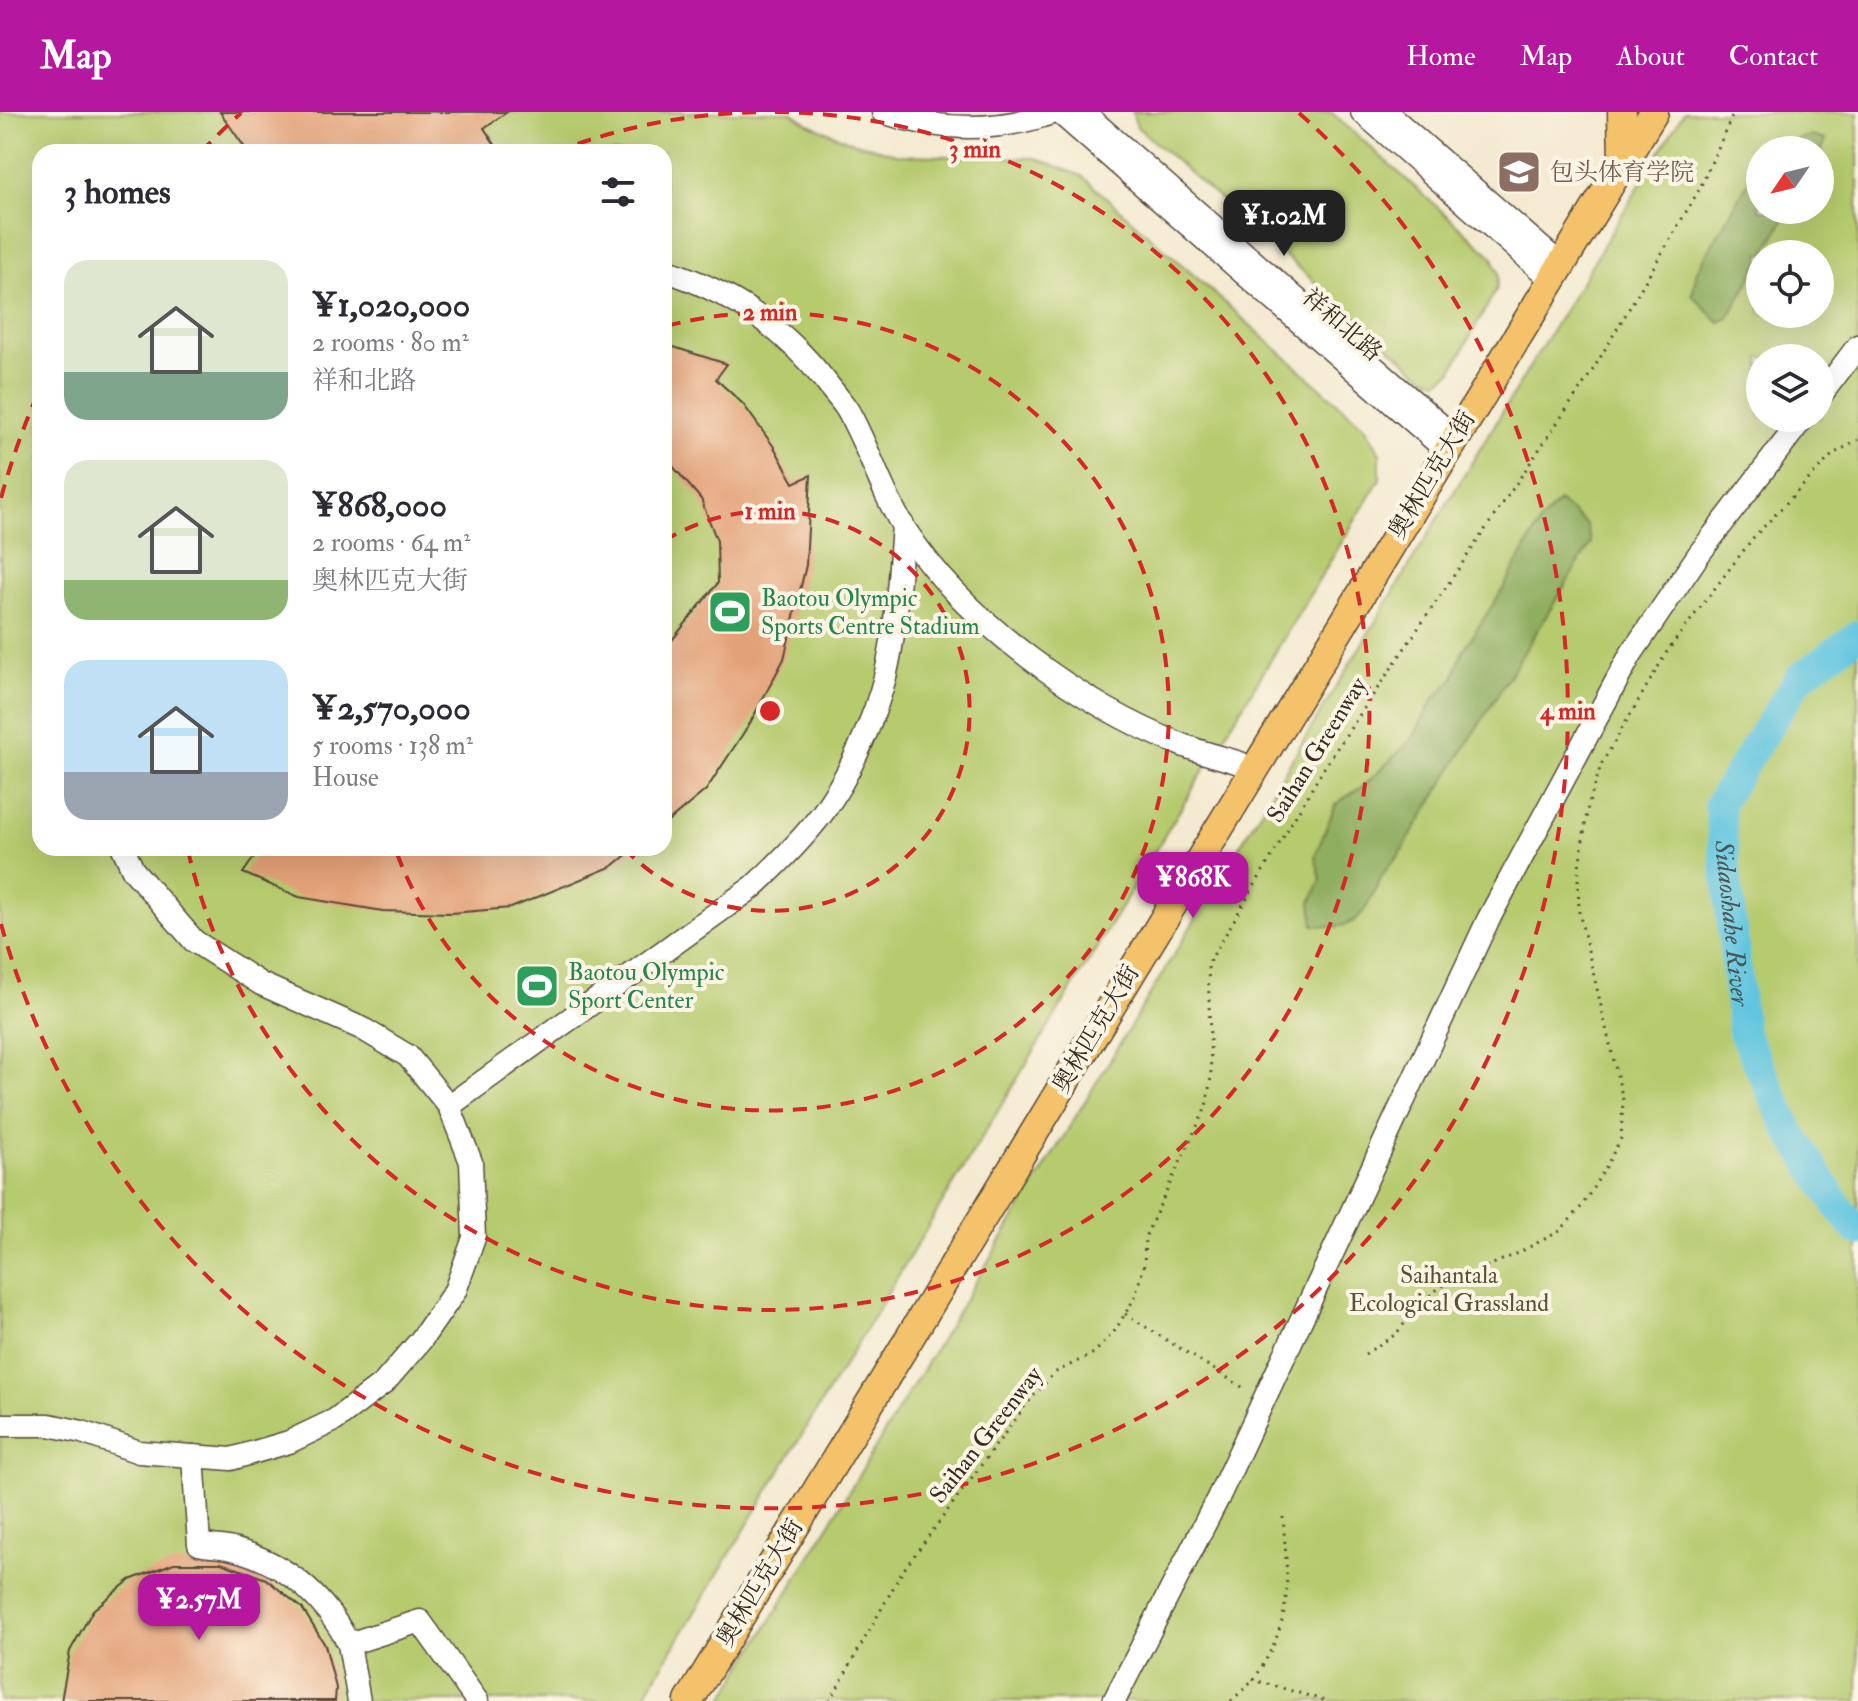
<!DOCTYPE html>
<html lang="en">
<head>
<meta charset="utf-8">
<style>
	:root { --surface:#fff; --page:#f7f7f7; --text:#2b2b33; --muted:#7c7c81; --accent:#b5179e }
	body { margin:0; font-family:"IM FELL Double Pica","Noto Serif SC",serif; background:var(--page); color:var(--text); height:100vh; display:flex; flex-direction:column; font-size:30px; white-space:nowrap }
	* { box-sizing:border-box; margin:0 }
	p { font-size:26px; color:var(--muted) }
	.icon { flex:none; width:44px; height:44px; fill:none; stroke:currentColor; stroke-width:2; stroke-linecap:round; stroke-linejoin:round }
	.map { position:relative; flex:1; overflow:hidden }
	.side { position:absolute; left:32px; top:32px; width:640px; height:712px; display:flex; flex-direction:column; background:var(--surface); border-radius:24px; box-shadow:0 8px 32px #0002 }
	.side>* { flex:none }
	.needle { width:52px; rotate:235deg }
	.controls { position:absolute; left:1746px; top:24px; display:grid; gap:16px }
	.controls a { display:grid; place-items:center; width:88px; height:88px; border-radius:50%; background:var(--surface); box-shadow:0 8px 32px #0002; font-size:40px }
	.price { position:absolute; translate:-50% -68px; padding:0 18px; border-radius:16px; background:var(--accent); color:#fff; font-size:26px; line-height:52px; filter:drop-shadow(0 2px 4px #0008) }
	.price::after { content:''; position:absolute; left:50%; top:48px; width:24px; height:18px; margin-left:-12px; background:inherit; clip-path:polygon(0 0,100% 0,50% 100%) }
	.price.current { background:#222; color:#fff }
	ul { padding:0; list-style:none }
	li { display:flex; align-items:center; gap:24px; height:200px; padding:0 32px }
	li span { display:grid; place-items:center; flex:none; width:224px; height:160px; border-radius:24px; color:#555 }
	li>.icon { margin-inline-start:auto }
	span .icon { width:96px; height:96px; fill:#fffc; stroke-width:1 }
	li b { font-size:34px }
	h2 { display:flex; justify-content:space-between; align-items:center; height:96px; padding:0 32px; font-size:34px }
	header { display:flex; align-items:center; gap:48px; box-sizing:border-box; height:112px; padding:0 40px; background:var(--accent); color:#fff }
	header strong { font-size:38px }
	nav { display:flex; gap:44px; margin-inline-start:auto; font-size:28px }
	.map>svg:first-child { display:block }
	.green { fill:#b6ca6e; stroke:#787a46; stroke-width:2; fill-rule:evenodd }
	.forest { fill:#90ae61; stroke:#666c40; stroke-width:2 }
	.lines { fill:none; stroke-linecap:round; stroke-linejoin:round }
	.river { stroke:#61c5df; stroke-width:30 }
	.building { fill:#e3a177 }
	.minor-casing { stroke:#574739; stroke-width:25 }
	.major-casing { stroke:#574739; stroke-width:31 }
	.path { stroke:#574739; stroke-width:3; stroke-dasharray:2 6; stroke-linecap:butt }
	.minor { stroke:#fff; stroke-width:22 }
	.major { stroke:#f3c26a; stroke-width:28 }
	.ring { fill:none; stroke:#d62828; stroke-width:4; stroke-dasharray:14 10 }
	.labels { text-anchor:middle; dominant-baseline:central; stroke-width:8; stroke-linejoin:round; paint-order:stroke }
	.education-label { font-size:24px; fill:#785e54; stroke:#fcf5e5; text-anchor:start }
	.street-label { font-size:24px; fill:#3b2a1e; stroke:#fcf5e5 }
	.leisure-label { font-size:24px; fill:#27864d; stroke:#fcf5e5; text-anchor:start }
	.park-label { font-size:24px; fill:#5a5232; stroke:#fcf5e5 }
	.water-label { font-size:26px; font-style:italic; fill:#465858; stroke:#fcf5e5 }
	.centre { fill:#d62828; stroke:#fcf5e5; stroke-width:4 }
	.ring-label { font-size:24px; text-anchor:middle; font-weight:bold; fill:#d62828; stroke:#fcf5e5; stroke-width:8; stroke-linejoin:round; paint-order:stroke }
</style>
</head>
<body>
<header>
<strong>Map</strong>
<nav><a>Home</a><a>Map</a><a>About</a><a>Contact</a></nav>
</header>
<div class="map">
<svg width="1858" height="1589" viewBox="0 0 1858 1589">
	<rect width="100%" height="100%" fill="#fcf5e5"/>
	<filter id="ink" filterUnits="userSpaceOnUse"><feTurbulence type="fractalNoise" baseFrequency=".0125" numOctaves="2"/><feDisplacementMap in="SourceGraphic" scale="16" xChannelSelector="R" yChannelSelector="G"/><feConvolveMatrix kernelMatrix="1 2 1 2 8 2 1 2 1" color-interpolation-filters="sRGB"/></filter>
	<filter id="wash" filterUnits="userSpaceOnUse"><feTurbulence type="fractalNoise" baseFrequency=".006" numOctaves="4" result="noise"/><feDisplacementMap in="SourceGraphic" scale="32" xChannelSelector="R" yChannelSelector="G"/><feGaussianBlur stdDeviation="1.8" result="paint"/><feColorMatrix in="noise" values="0 0 0 0 0 0 0 0 0 0 0 0 0 0 0 0 0 1.4 0 .05"/><feComposite in="paint" operator="in"/></filter>
	<g filter="url(#wash)">
		<rect width="100%" height="100%" fill="#f4ead1"/>
		<g class="green">
			<path d="M0 0H791L809 12 849 29 900 43 1036 46 1082 64 1366 316 1380 341V367C1137 776 885 1180 641 1589H0ZM40 40H664V736H40Z"/>
			<polygon points="1132,0 1331,0 1492,144 1499,161 1497,176 1451,260 1439,269 1428,266 1418,260 1137,15"/>
			<path d="M1684 0H1858V1589H722ZM1760 38H1820V98H1760ZM1760 142H1820V202H1760ZM1760 246H1820V306H1760Z"/>
		</g>
		<g class="forest">
			<polygon points="1810,24 1826,28 1820,42 1820,38 1766,38 1768,35"/>
			<polygon points="1760,49 1760,98 1789,98 1764,142 1760,142 1760,150 1728,206 1719,210 1692,183 1697,159"/>
			<path d="M1559 389 1586 412 1591 431 1397 746C1362 776 1378 824 1314 813L1311 791 1321 767 1315 744 1336 692 1367 671 1413 626 1432 589 1454 566 1462 540 1503 477 1541 409Z"/>
		</g>
		<g class="lines">
			<path class="river" id="s1" d="M1858 523 1799 566 1719 692 1743 920 1789 1018 1841 1099 1858 1119"/>
		</g>
		<g id="blocks">
			<g class="building">
				<polygon points="220,0 507,0 484,16 500,40 248,40"/>
				<polygon points="664,232 727,252 716,267 743,292 774,335 794,371 811,363 806,453 784,547 750,611 706,678 664,713 664,538 718,471 717,429 701,387 664,344"/>
				<polygon points="245,736 635,736 613,754 511,796 451,801 383,799 299,785 243,761 255,744"/>
				<polygon points="174,1451 221,1451 266,1467 302,1496 325,1533 336,1576 335,1589 61,1589 70,1539 93,1498 130,1468"/>
			</g>
		</g>
	</g>
	<g filter="url(#ink)">
		<use href="#blocks" fill-opacity="0" stroke="#574739" stroke-width="2"/>
		<g class="lines">
			<g class="minor-casing">
				<g id="minor">
					<path d="M883 0C940 20 998 20 1055 0"/>
					<polyline points="1059,0 1447,339"/>
					<polyline points="1083,0 1455,326"/>
					<polyline points="1362,0 1552,168"/>
					<polyline points="1386,0 1561,153"/>
					<path d="M664 158C731 180 782 214 826 270 833 280 842 289 848 299 870 338 882 382 906 419 965 509 1082 594 1182 633 1200 640 1220 645 1240 651"/>
					<polyline points="1820,284 1858,234"/>
					<path d="M449 994 753 775C778 752 804 726 824 699 850 662 874 608 885 565 897 516 899 464 903 413"/>
					<polyline points="0,1313 49,1313 82,1320 139,1340 231,1347 289,1330 335,1308 384,1271 421,1228 455,1179 474,1126 471,1050 449,994 408,944 363,917 261,872 194,829 133,758 123,736"/>
					<path d="M193 1344 199 1432C211 1435 224 1434 236 1438 288 1452 324 1485 349 1532"/>
					<polyline points="359,1589 349,1532 420,1509 477,1589"/>
					<polyline points="1114,1589 1218,1386 1488,808 1631,542 1699,442 1803,306"/>
				</g>
			</g>
			<g class="major-casing">
				<g id="major">
					<polyline points="1622,0 1623,52"/>
					<polyline points="689,1589 1654,0"/>
				</g>
			</g>
			<g class="path">
				<polyline points="1125,1202 1247,1278"/>
				<polyline points="1365,1242 1396,1222 1420,1192 1440,1175 1516,1142 1560,1119 1582,1094 1607,1053 1621,1026 1623,988 1579,800 1578,762 1588,694 1602,651 1668,538 1753,426 1833,342 1858,328"/>
				<path d="M1283 1405C1285 1438 1291 1479 1281 1512 1275 1533 1265 1550 1254 1568L1327 1589"/>
				<polyline points="830,1589 902,1460 1025,1294 1054,1261 1094,1241 1114,1220 1134,1187 1144,1154 1145,1125 1206,995 1211,965 1208,852 1327,651 1591,261 1699,78 1734,0"/>
				<polyline points="1231,1589 1254,1568"/>
			</g>
			<use href="#minor" class="minor"/>
			<use href="#major" class="major"/>
		</g>
	</g>
	<g class="ring">
		<path d="M664 429A200 200 0 1 1 625 737"/>
		<path d="M667 214A399 399 0 1 1 396 739"/>
		<path d="M555 40A599 599 0 0 1 765 0M775 0A599 599 0 1 1 188 739"/>
		<path d="M1 386A798 798 0 0 1 38 281M201 40A798 798 0 0 1 241 1M1299 1A798 798 0 1 1 1 812"/>
	</g>
	<defs>
		<g id="school-square" transform="scale(2.3)"><rect x="-9" y="-9" width="18" height="18" rx="4" fill="#8d6e63" stroke="#fcf5e5"/><path d="M0-5L7-2L0 1L-7-2ZM-4 1L0 2.5L4 1V4Q0 6-4 4Z" fill="#fff"/></g>
		<g id="stadium-square" transform="scale(2.3)"><rect x="-9" y="-9" width="18" height="18" rx="4" fill="#2e9e5b" stroke="#fcf5e5"/><path d="M0-5a6.5 5 0 1 0 0 10a6.5 5 0 1 0 0-10ZM-3.5-1.8h7v3.6h-7Z" fill="#fff"/></g>
	</defs>
	<g fill-rule="evenodd">
		<use href="#school-square" x="1519" y="60"/>
		<use href="#stadium-square" x="730" y="500"/>
		<use href="#stadium-square" x="537" y="874"/>
	</g>
	<g class="labels">
		<g class="education-label">
			<text x="1550" y="60">包头体育学院</text>
		</g>
		<g class="street-label">
			<text transform="translate(1342 213) rotate(41)">祥和北路</text>
			<text transform="translate(1432 363) rotate(-59)">奥林匹克大街</text>
			<text transform="translate(1317 638) rotate(-58)">Saihan Greenway</text>
			<text transform="translate(1096 917) rotate(-59)">奥林匹克大街</text>
			<text transform="translate(986 1323) rotate(-52)">Saihan Greenway</text>
			<text transform="translate(760 1471) rotate(-59)">奥林匹克大街</text>
		</g>
		<g class="leisure-label">
			<text x="761" y="486">Baotou Olympic<tspan x="761" dy="28">Sports Centre Stadium</tspan></text>
			<text x="568" y="860">Baotou Olympic<tspan x="568" dy="28">Sport Center</tspan></text>
		</g>
		<g class="park-label">
			<text x="1449" y="1163">Saihantala<tspan x="1449" dy="28">Ecological Grassland</tspan></text>
		</g>
		<g class="water-label">
			<text stroke="none"><textPath href="#s1" startOffset="342">Sidaoshahe River</textPath></text>
		</g>
	</g>
	<circle cx="770" cy="599" r="12" class="centre"/>
	<g class="ring-label">
		<text x="975" y="45">3 min</text>
		<text x="770" y="208">2 min</text>
		<text x="770" y="407">1 min</text>
		<text x="1568" y="607">4 min</text>
	</g>
</svg>
<div class="controls">
<a><svg class="needle" viewBox="-14 -14 28 28"><path d="M0-13l5 13h-10z" fill="#e53935"/><path d="M0 13l5-13h-10z" fill="#7c7c81"/></svg></a>
<a><svg class="icon" aria-label="locate" viewBox="0 0 24 24"><circle cx="12" cy="12" r="6"/><path d="M12 2v4M12 18v4M2 12h4M18 12h4"/></svg></a>
<a><svg class="icon" aria-label="layers" viewBox="0 0 24 24"><path d="M12 4l9 5-9 5-9-5zM3 14l9 5 9-5"/></svg></a>
</div>
<b class="price current" style="left:1284px;top:146px">¥1.02M</b>
<b class="price" style="left:1193px;top:808px">¥868K</b>
<b class="price" style="left:199px;top:1530px">¥2.57M</b>
<section class="side">
<h2>3 homes<svg class="icon" aria-label="filters" viewBox="0 0 24 24"><path d="M4 7h16M4 17h16"/><circle cx="9" cy="7" r="2"/><circle cx="15" cy="17" r="2"/></svg></h2>
<ul>
<li><span style="background:linear-gradient(#dfe7d0 70%,#7fa58c 0)"><svg class="icon" aria-label="home" viewBox="0 0 24 24"><path d="M3 11l9-7 9 7M6 9v11h12V9"/></svg></span><div><b>¥1,020,000</b><p>2 rooms · 80 m²</p><p>祥和北路</p></div></li>
<li><span style="background:linear-gradient(#dfe7d0 75%,#8fb573 0)"><svg class="icon" aria-label="home" viewBox="0 0 24 24"><path d="M3 11l9-7 9 7M6 9v11h12V9"/></svg></span><div><b>¥868,000</b><p>2 rooms · 64 m²</p><p>奥林匹克大街</p></div></li>
<li><span style="background:linear-gradient(#bfe0f5 70%,#9aa5b1 0)"><svg class="icon" aria-label="home" viewBox="0 0 24 24"><path d="M3 11l9-7 9 7M6 9v11h12V9"/></svg></span><div><b>¥2,570,000</b><p>5 rooms · 138 m²</p><p>House</p></div></li>
</ul>
</section>
</div>
</body>
</html>
